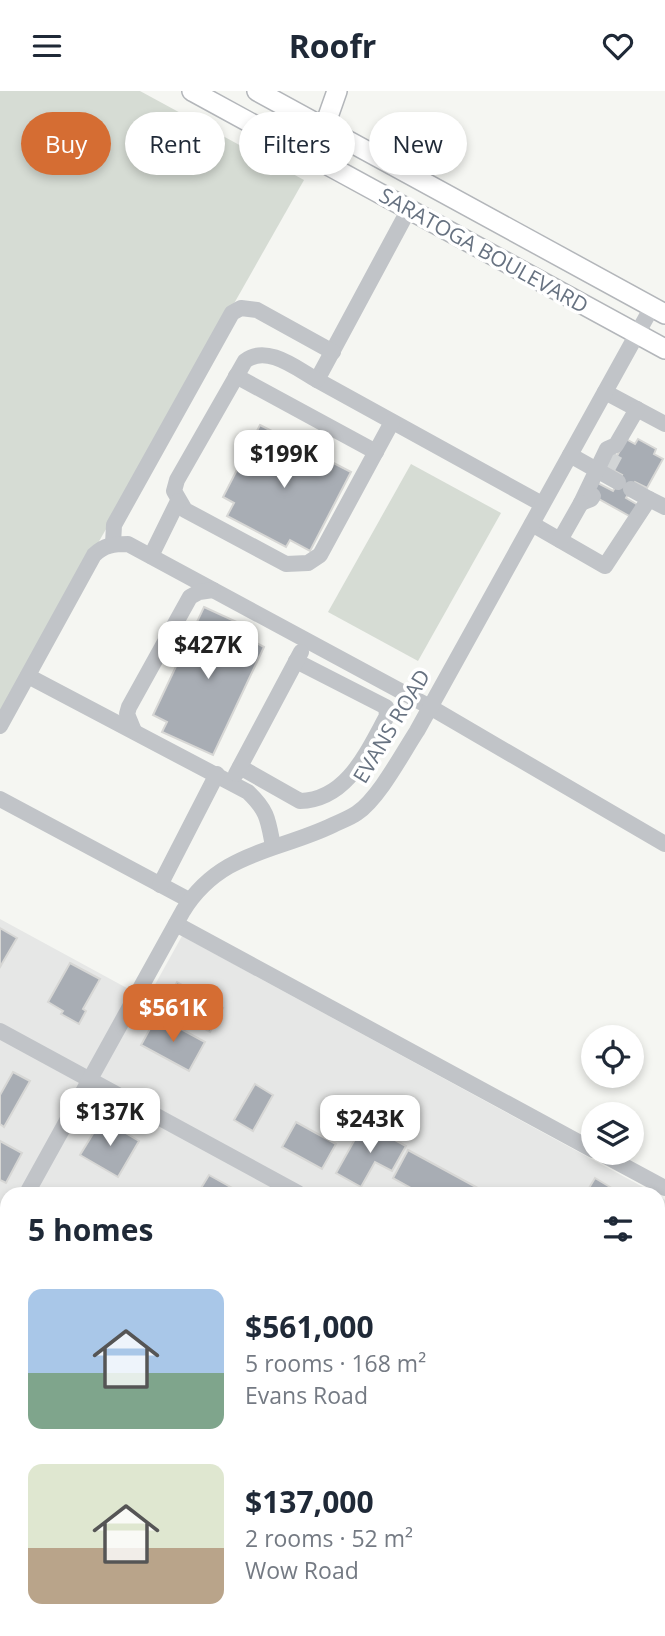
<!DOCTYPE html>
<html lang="en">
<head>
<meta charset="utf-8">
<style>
	:root { --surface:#fff; --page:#f6f6f7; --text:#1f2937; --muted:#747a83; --accent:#d56d33 }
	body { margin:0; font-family:"Open Sans",sans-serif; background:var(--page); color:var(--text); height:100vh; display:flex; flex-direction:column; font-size:26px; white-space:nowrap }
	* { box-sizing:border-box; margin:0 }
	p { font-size:23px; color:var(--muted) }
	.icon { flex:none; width:38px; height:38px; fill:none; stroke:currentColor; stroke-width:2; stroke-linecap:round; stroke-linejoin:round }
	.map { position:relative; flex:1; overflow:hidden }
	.details { position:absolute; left:0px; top:1096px; width:665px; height:450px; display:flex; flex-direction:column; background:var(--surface); border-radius:21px 21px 0 0; box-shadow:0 4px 10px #0003 }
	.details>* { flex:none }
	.banner { position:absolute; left:21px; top:21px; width:623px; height:63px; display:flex; gap:14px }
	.controls { position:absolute; left:581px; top:934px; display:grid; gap:14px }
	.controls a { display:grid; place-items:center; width:63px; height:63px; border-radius:50%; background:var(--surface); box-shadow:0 4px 10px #0003; font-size:35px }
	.price { position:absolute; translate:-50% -60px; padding:0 16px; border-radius:14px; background:#fff; color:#222; font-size:23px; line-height:46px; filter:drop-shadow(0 2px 4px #0008) }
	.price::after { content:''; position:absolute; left:50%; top:42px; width:21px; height:16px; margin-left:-10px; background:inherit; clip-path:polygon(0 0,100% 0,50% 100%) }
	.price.selected { background:var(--accent); color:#fff }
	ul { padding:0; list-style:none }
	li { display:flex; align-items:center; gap:21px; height:175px; padding:0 28px }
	li span { display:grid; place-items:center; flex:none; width:196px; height:140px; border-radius:14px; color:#555 }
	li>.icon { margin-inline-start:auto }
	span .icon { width:84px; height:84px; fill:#fffc; stroke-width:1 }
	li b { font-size:30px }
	h2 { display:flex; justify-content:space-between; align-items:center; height:84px; padding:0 28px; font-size:30px }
	.tag { padding:0 24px; border-radius:32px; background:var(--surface); box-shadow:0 4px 10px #0003; font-size:24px; line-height:63px }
	.tag.selected { background:var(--accent); color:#fff }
	header { display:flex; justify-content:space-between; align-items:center; height:91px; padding:0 28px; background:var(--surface); font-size:32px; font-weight:700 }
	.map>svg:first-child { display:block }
	.built { fill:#e6e7e6 }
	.green { fill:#d6dcd4 }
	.building { fill:#a8adb4; stroke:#d7d7d5; stroke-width:2 }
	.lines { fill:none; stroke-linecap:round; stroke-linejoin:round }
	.minor-tunnel { stroke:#d2d5d6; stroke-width:16; stroke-dasharray:16 8; stroke-linecap:butt }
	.major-casing { stroke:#b3b6ba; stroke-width:22 }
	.minor { stroke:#c1c4c8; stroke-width:16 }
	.major { stroke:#fff; stroke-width:19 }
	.labels { text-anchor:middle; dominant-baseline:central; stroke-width:7; stroke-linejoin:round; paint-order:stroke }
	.street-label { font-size:21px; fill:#677281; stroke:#fff }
</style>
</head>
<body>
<header><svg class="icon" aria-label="menu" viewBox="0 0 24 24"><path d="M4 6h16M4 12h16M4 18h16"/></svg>Roofr<svg class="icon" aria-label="heart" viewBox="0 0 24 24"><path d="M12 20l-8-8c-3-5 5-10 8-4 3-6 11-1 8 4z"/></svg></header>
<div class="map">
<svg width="665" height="1545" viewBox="0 0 665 1545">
	<rect width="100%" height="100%" fill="#f5f6f2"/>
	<polygon class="built" points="0,828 147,908 182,845 654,1102 7,1102 7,1538 658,1538 658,1105 665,1109 665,1545 0,1545"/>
	<g class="green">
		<polygon points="0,0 140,0 304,89 0,625"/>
		<polygon points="411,373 501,422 418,570 328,521"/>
	</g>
	<g class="building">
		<polygon points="260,334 351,381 310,460 290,449 286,456 227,425 234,412 223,406"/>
		<polygon points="626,348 635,353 638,348 656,358 654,363 663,368 647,397 635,391 631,398 626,407 638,414 631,426 590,403 596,391 613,400 622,384 604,374 611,361 617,365"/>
		<polygon points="204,516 254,539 249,548 264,556 213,664 162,641 167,631 153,624"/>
		<polygon points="0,837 17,847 0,876"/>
		<polygon points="70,872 100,888 83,918 86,920 79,933 61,923 63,920 48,911"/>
		<polygon points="177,891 223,917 210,941 164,915"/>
		<polygon points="157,925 205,951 189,980 141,954"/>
		<polygon points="13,981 30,990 4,1036 0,1033 0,1004"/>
		<polygon points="255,993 273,1004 253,1040 234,1029"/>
		<polygon points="102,1028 139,1050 118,1086 80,1064"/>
		<polygon points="296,1031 336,1053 322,1078 282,1056"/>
		<polygon points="364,1032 406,1055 392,1080 375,1071 361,1096 336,1082"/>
		<polygon points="0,1050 22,1062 6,1092 0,1089"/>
		<polygon points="408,1059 487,1102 420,1102 393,1087"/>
		<polygon points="209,1084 234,1098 232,1102 198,1102"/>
		<polygon points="595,1087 615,1099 613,1102 586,1102"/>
		<polygon points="6,1186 7,1186 7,1219 0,1215 0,1196"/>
		<polygon points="658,1196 665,1199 665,1241 658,1237"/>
		<polygon points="5,1233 7,1234 7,1257 0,1253 0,1240"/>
		<polygon points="0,1297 7,1301 7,1315 2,1326"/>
		<polygon points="665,1349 665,1383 658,1395 658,1361"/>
		<polygon points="664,1410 665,1446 658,1458 658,1421"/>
		<polygon points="78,1538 105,1538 101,1545 74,1545"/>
		<polygon points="156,1538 203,1538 199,1545 152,1545"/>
		<polygon points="229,1538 264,1538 266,1539 262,1545 225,1545"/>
		<polygon points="383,1538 410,1538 407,1545 395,1545"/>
		<polygon points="477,1538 508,1538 520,1545 473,1545"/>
		<polygon points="577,1538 604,1538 601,1545 573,1545"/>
	</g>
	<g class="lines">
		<polyline class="minor-tunnel" points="608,376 615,363"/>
		<g class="major-casing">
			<g id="major">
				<polyline points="192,0 665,258"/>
				<polyline points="257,0 665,223"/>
				<polyline points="310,64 324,37 337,0"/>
			</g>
		</g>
		<g class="minor">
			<polyline points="409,118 317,289 542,413"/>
			<polyline points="236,285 376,361"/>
			<path d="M317 289C297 278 267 253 245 270L177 389 174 400 185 419 286 473 308 472 320 464 392 331"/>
			<polyline points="605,301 665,333"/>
			<polyline points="570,364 618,391"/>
			<polyline points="593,405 591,408 581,412 607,358 616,354 637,318"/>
			<polyline points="649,408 665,416"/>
			<polyline points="532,433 605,475 649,408 631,398"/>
			<polyline points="560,449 581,412"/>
			<polyline points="113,453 114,434 232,222 241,217 257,219 333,261"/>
			<polyline points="151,465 178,410"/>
			<path d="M28 585 248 701C268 720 268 729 273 755"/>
			<path d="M0 635 94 464C104 454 114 453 128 453L430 616 665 753"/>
			<polyline points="134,640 127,623 129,616 190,506 199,501 213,499"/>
			<path d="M240 676 300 710C347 709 367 661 387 625L386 616 296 570"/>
			<polyline points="236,683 301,561"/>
			<polyline points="0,708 189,809"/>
			<polyline points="160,794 217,683"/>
			<polyline points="176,833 593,1059"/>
			<polyline points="0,940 298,1102"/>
			<polyline points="600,1062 665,1097"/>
			<path d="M27 1102 183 820C220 760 277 761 333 734 341 730 350 727 357 722 379 707 402 663 417 640L652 216"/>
			<polyline points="658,1141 665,1128"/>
			<polyline points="0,1151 7,1139"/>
			<polyline points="658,1299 665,1303"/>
			<polyline points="0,1361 7,1364"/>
			<polyline points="658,1528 665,1531"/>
			<polyline points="319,1538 331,1545"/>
			<polyline points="436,1545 440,1538"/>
		</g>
		<use href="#major" class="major"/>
	</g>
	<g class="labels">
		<g class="street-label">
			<text transform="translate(484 159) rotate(29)">SARATOGA BOULEVARD</text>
			<text transform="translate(391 635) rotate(-59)">EVANS ROAD</text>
		</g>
	</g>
</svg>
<div class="controls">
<a><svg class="icon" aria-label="locate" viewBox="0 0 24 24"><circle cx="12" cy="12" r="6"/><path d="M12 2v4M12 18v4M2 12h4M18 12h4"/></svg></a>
<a><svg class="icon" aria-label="layers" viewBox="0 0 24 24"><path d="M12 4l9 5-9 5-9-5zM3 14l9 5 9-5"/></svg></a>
</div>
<b class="price" style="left:284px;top:399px">$199K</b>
<b class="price" style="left:208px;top:590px">$427K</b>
<b class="price selected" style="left:173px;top:953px">$561K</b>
<b class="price" style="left:110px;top:1057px">$137K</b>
<b class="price" style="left:370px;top:1064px">$243K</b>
<div class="banner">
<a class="tag selected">Buy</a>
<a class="tag">Rent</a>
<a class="tag">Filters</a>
<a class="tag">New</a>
</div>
<section class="details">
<h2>5 homes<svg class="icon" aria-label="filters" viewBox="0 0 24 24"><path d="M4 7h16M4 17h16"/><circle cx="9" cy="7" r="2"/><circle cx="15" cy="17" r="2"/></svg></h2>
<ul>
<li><span style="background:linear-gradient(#a9c7e8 60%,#7fa58c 0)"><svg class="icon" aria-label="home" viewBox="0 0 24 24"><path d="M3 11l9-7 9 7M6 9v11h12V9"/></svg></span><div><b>$561,000</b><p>5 rooms · 168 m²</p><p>Evans Road</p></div></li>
<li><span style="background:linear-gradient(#dfe7d0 60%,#b9a48a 0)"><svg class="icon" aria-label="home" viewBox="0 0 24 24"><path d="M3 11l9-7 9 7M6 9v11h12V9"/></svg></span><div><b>$137,000</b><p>2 rooms · 52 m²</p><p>Wow Road</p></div></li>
</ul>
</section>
</div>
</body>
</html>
